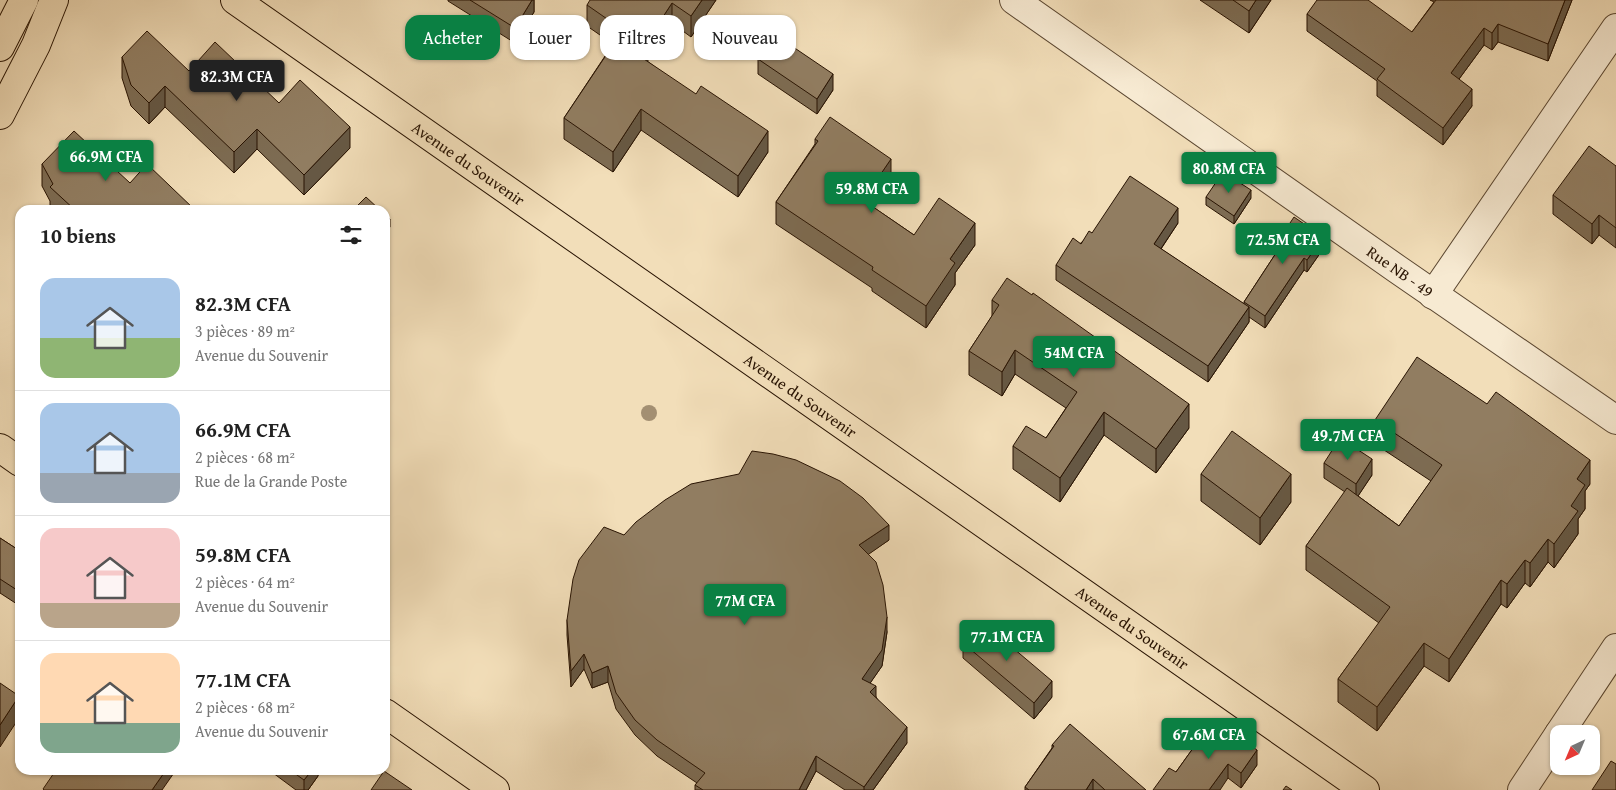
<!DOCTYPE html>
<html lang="fr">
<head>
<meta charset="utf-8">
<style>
	:root { --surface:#fff; --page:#f6f6f6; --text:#222; --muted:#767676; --line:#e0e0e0; --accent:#0b8043 }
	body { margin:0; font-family:"Gentium Book Plus",serif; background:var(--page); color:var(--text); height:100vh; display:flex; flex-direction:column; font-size:19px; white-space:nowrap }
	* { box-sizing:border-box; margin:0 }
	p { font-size:16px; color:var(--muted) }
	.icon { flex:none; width:28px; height:28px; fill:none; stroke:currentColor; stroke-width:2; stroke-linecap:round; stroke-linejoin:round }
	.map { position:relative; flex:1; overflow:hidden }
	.panel { position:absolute; left:15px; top:205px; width:375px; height:570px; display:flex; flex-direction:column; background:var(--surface); border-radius:15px; box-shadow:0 1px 4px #0004 }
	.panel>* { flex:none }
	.guide { position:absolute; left:405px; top:15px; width:475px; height:45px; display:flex; gap:10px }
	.needle { width:32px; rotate:224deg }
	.fabs { position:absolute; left:1550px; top:725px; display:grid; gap:10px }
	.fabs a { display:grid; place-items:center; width:50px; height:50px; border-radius:10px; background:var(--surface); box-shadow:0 1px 4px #0004; font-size:25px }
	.price { position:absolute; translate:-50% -42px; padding:0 11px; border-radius:5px; background:var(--accent); color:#fff; font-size:16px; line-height:32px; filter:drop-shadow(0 1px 2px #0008) }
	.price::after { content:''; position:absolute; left:50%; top:30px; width:15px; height:11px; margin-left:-8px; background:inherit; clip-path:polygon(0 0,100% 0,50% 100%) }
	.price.current { background:#222; color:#fff }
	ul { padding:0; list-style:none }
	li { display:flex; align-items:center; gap:15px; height:125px; padding:0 25px }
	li+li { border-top:1px solid var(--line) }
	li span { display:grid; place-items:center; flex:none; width:140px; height:100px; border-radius:15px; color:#555 }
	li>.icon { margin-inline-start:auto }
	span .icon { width:60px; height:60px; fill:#fffc; stroke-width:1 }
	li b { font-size:21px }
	h2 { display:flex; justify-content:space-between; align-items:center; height:60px; padding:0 25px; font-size:21px }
	.tag { padding:0 18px; border-radius:15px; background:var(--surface); box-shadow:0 1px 4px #0004; font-size:18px; line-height:45px }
	.tag.current { background:var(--accent); color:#fff }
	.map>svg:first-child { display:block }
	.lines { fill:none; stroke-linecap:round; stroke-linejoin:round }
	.minor-casing { stroke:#5a4630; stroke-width:30 }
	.major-casing { stroke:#281302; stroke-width:30 }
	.minor { stroke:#f7ead2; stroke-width:28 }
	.major { stroke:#f2deb9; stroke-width:28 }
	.tree { fill:#a38f72 }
	.wall { fill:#7d6c53; stroke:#281302 }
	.shaded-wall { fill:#665844; stroke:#281302 }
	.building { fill:#917d61; stroke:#281302 }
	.labels { text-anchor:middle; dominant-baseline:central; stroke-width:4.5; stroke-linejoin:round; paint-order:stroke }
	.street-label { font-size:16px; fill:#281302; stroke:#f7ead2 }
</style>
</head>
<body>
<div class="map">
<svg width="1616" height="790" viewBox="0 0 1616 790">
	<rect width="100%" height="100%" fill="#f2deb9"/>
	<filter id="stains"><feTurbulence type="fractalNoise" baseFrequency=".004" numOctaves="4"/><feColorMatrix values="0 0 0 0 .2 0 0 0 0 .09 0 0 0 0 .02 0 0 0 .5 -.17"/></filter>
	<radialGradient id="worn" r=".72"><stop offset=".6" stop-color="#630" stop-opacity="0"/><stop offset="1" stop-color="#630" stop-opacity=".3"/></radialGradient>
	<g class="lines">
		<g class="minor-casing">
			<g id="minor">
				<path id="s1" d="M1014 0 1397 269 1616 420"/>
				<polyline points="1433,295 1616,28"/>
				<polyline points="1559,734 1616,648"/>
				<polyline points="1522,790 1559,734"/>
			</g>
		</g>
		<g class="major-casing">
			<g id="major">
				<path id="s2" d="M235 0 1365 790"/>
				<polyline points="0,47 24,0"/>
				<polyline points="0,115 36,45 54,0"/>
				<polyline points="0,448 20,462"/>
				<polyline points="385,713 495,790"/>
			</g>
		</g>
		<use href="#minor" class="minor"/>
		<use href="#major" class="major"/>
	</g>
	<circle class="tree" cx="649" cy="413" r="8"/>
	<g class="wall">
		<polygon points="448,0 534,0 534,12 515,43 448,1"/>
		<polygon points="716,0 691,37 672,23 647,61 768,152 738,197 641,130 613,172 564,139 564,118 613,44 587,26 587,5"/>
		<polygon points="1200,0 1271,0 1249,33"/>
		<polygon points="1430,0 1572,0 1548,61 1498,42 1492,50 1484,45 1459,79 1472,106 1443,145 1377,96 1377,81 1307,31 1307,14 1412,32 1434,2"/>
		<polygon points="122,57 189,71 279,103 350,148 304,195 257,149 234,173 165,107 149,124 131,106 122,78"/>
		<polygon points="758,59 833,90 817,114 758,74"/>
		<polygon points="815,139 891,180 873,207 914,235 975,245 955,273 955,285 926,328 872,291 872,288 776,224 776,202 815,144"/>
		<polygon points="42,164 130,183 194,210 51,210 50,209 50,201 42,186"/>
		<polygon points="1616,166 1616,248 1599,235 1592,244 1553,214 1553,195"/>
		<polygon points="1206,197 1251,198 1234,224 1206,205"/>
		<polygon points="1178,223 1161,249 1244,304 1244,302 1278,250 1278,241 1323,249 1307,272 1304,270 1265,328 1249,317 1249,322 1208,382 1056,280 1056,265 1092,233"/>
		<polygon points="992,300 1189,428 1156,473 1104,435 1060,502 1013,469 1013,446 1046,438 1066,408 1015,374 1002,396 969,375 969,351 992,316"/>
		<polygon points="1375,420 1590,484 1585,491 1585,509 1578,519 1578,534 1554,568 1548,562 1530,587 1525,583 1507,608 1501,604 1449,682 1424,666 1377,731 1338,702 1338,679 1379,623 1306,570 1306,546 1345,492 1324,478 1324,463 1372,475 1358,496 1399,526 1431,481 1375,444"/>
		<polygon points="1201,474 1291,502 1260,545 1201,501"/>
		<polygon points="624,535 889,540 868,554 887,632 882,666 870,683 876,697 907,743 873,790 845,790 816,771 806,790 695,790 695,785 697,783 657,756 635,735 616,709 608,682 592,688 584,669 571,687 567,635 567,620"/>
		<polygon points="0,538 20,551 20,606 0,593"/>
		<polygon points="963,643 1052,697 1034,719 963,658"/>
		<polygon points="1214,719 1257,765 1241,788 1228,778 1176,772"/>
		<polygon points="1052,745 1146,790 1025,790 1025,787 1052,748"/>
		<polygon points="269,770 318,770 318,776 308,790 296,790"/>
	</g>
	<g class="shaded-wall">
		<polygon points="532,0 534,0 534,12 515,43 515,28"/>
		<polygon points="702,0 716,0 691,37 691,16"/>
		<polygon points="1256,0 1271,0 1249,33 1249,11"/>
		<polygon points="1565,0 1572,0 1548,61 1548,44"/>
		<polygon points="672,3 672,23 638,76 638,55"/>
		<polygon points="1498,24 1498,42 1492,50 1492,33"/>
		<polygon points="1484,28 1484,45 1451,90 1451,73"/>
		<polygon points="833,74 833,90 817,114 817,99"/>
		<polygon points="165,86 165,107 149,124 149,103"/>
		<polygon points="1472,89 1472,106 1443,145 1443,128"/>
		<polygon points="641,109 641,130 613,172 613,152"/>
		<polygon points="350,127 350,148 304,195 304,175"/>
		<polygon points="257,129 257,149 234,173 234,152"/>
		<polygon points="768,131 768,152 738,197 738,176"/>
		<polygon points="891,159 891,180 863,222 863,200"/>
		<polygon points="1251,190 1251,198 1234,224 1234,216"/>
		<polygon points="1178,208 1178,223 1154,259 1154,244"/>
		<polygon points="1599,215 1599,235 1592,244 1592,224"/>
		<polygon points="390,219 390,227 385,233 385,225"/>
		<polygon points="975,223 975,245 955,273 955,285 926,328 926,306 950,259"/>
		<polygon points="1323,237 1323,249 1307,272 1307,260"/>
		<polygon points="1304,258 1304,270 1265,328 1265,316"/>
		<polygon points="1249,307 1249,322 1208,382 1208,366"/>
		<polygon points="1015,350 1015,374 1002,396 1002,372"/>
		<polygon points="1189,404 1189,428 1156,473 1156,449"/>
		<polygon points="1104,412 1104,435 1060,502 1060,478"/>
		<polygon points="1372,459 1372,475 1356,499 1356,484"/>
		<polygon points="1590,460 1590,484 1585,491 1585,509 1578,519 1578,534 1554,568 1554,544 1577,479"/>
		<polygon points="1291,474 1291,502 1260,545 1260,518"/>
		<polygon points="889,525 889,540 859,561 859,545"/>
		<polygon points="1548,539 1548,562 1530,587 1530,563"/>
		<polygon points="1525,560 1525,583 1507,608 1507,584"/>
		<polygon points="1501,580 1501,604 1449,682 1449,659"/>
		<polygon points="887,617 887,632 882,666 862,695 862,679"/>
		<polygon points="1424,643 1424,666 1377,731 1377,707"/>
		<polygon points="584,654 584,669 571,687 571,671"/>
		<polygon points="608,666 608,682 592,688 592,673"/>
		<polygon points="1052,681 1052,697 1034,719 1034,703"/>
		<polygon points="876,686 876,701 870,692"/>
		<polygon points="19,696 19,718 0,747 0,725"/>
		<polygon points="907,727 907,743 873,790 864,790 864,787"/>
		<polygon points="1257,750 1257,765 1241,788 1241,773"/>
		<polygon points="816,756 816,771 806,790 799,790"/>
		<polygon points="1228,764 1228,778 1220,790 1209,790"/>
		<polygon points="166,770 176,770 162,790 152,790"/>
		<polygon points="312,770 318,770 318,776 308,790 304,790 304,780"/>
		<polygon points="1093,779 1093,790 1086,790"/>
	</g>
	<g class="building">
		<polygon points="470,0 532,0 515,28"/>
		<polygon points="590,0 702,0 691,16 672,3 638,55 696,94 701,86 768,131 738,176 641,109 613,152 564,118 623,30 587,5"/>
		<polygon points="1233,0 1256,0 1249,11"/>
		<polygon points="1317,0 1368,0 1412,32 1436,0 1565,0 1548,44 1498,24 1492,33 1484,28 1451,73 1472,89 1443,128 1377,79 1385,69 1307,14"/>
		<polygon points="147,31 189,71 215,42 279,103 300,80 350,127 304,175 257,129 234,152 165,86 149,103 131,85 122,57"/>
		<polygon points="774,34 833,74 817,99 758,59"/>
		<polygon points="830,117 891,159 863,200 914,235 939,198 975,223 950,259 955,263 926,306 872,270 873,267 776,202 818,141 815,139"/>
		<polygon points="74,131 130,183 147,164 194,209 192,210 75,210 50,187 53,184 42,164"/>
		<polygon points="1589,146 1616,166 1616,228 1599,215 1592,224 1553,195"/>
		<polygon points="1223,172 1251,190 1234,216 1206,197"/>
		<polygon points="1130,176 1178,208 1154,244 1249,307 1208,366 1056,265 1073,238 1081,244 1089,231 1092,233"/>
		<polygon points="366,197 380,210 353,210"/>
		<polygon points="385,215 390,219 385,225"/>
		<polygon points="1294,217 1323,237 1307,260 1304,258 1265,316 1244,302 1282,244 1278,241"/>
		<polygon points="1007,278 1032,295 1033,293 1189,404 1156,449 1104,412 1060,478 1013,446 1026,426 1046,438 1077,392 1015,350 1002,372 969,351 999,305 992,300"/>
		<polygon points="1417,357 1487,404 1496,392 1590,460 1577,479 1585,485 1571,506 1578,511 1554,544 1548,539 1530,563 1525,560 1507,584 1501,580 1449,659 1424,643 1377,707 1338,679 1390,607 1306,546 1347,488 1399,526 1442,465 1375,420"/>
		<polygon points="1232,431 1291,474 1260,518 1201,474"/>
		<polygon points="1340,438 1372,459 1356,484 1324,463"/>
		<polygon points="752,451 773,454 796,460 840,481 863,498 889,525 859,545 876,562 883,585 887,617 882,650 862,679 876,686 870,692 907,727 864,787 816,756 799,790 703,790 695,785 705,773 657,740 635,720 616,693 608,666 592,673 584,654 571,671 567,620 573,579 579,560 604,527 624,535 636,522 665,500 691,484 739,474"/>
		<polygon points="0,538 20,551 20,592 0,579"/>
		<polygon points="981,621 1052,681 1034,703 963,643"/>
		<polygon points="0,683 19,696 0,725"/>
		<polygon points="1214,719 1257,750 1241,773 1228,764 1209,790 1153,790 1169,768 1176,772"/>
		<polygon points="1070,724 1146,790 1105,790 1093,779 1086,790 1029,790 1025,787 1054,746 1052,745"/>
		<polygon points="1611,761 1616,764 1616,790 1592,790"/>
		<polygon points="56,770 166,770 152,790 44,790 43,789"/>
		<polygon points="290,770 312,770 304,780"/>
		<polygon points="384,771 412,790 371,790"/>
		<polygon points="1286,786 1292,790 1283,790"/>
	</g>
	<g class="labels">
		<g class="street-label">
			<text stroke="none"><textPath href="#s2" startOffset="285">Avenue du Souvenir</textPath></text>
			<text stroke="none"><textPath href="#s1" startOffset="472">Rue NB - 49</textPath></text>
			<text stroke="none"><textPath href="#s2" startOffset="690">Avenue du Souvenir</textPath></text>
			<text stroke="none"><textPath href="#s2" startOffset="1095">Avenue du Souvenir</textPath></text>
		</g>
	</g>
	<rect width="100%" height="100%" filter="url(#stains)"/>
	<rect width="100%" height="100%" fill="url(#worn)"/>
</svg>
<div class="fabs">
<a><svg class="needle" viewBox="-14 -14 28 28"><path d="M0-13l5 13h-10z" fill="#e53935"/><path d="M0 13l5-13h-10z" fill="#767676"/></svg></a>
</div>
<b class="price current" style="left:237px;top:102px">82.3M CFA</b>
<b class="price" style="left:106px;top:182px">66.9M CFA</b>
<b class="price" style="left:1229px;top:194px">80.8M CFA</b>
<b class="price" style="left:872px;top:214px">59.8M CFA</b>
<b class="price" style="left:1283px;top:265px">72.5M CFA</b>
<b class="price" style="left:1074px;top:378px">54M CFA</b>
<b class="price" style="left:1348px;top:461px">49.7M CFA</b>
<b class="price" style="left:745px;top:626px">77M CFA</b>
<b class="price" style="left:1007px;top:662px">77.1M CFA</b>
<b class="price" style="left:1209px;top:760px">67.6M CFA</b>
<div class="guide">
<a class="tag current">Acheter</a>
<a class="tag">Louer</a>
<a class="tag">Filtres</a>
<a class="tag">Nouveau</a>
</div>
<section class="panel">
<h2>10 biens<svg class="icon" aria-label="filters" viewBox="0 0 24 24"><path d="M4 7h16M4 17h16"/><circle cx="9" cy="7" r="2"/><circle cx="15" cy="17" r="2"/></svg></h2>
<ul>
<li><span style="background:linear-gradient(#a9c7e8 60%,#8fb573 0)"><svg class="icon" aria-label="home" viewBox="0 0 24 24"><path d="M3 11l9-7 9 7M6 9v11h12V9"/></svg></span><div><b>82.3M CFA</b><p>3 pièces · 89 m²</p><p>Avenue du Souvenir</p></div></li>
<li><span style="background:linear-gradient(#a9c7e8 70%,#9aa5b1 0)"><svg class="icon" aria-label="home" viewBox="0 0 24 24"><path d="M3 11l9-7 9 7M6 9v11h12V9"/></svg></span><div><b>66.9M CFA</b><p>2 pièces · 68 m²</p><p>Rue de la Grande Poste</p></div></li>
<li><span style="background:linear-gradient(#f6c9c9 75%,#b9a48a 0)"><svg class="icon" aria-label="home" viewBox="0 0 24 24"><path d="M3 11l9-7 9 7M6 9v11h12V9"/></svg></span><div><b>59.8M CFA</b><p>2 pièces · 64 m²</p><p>Avenue du Souvenir</p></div></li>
<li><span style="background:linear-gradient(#ffd9b3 70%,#7fa58c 0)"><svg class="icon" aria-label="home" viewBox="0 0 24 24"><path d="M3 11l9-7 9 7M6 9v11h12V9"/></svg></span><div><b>77.1M CFA</b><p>2 pièces · 68 m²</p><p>Avenue du Souvenir</p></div></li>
</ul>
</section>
</div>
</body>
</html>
